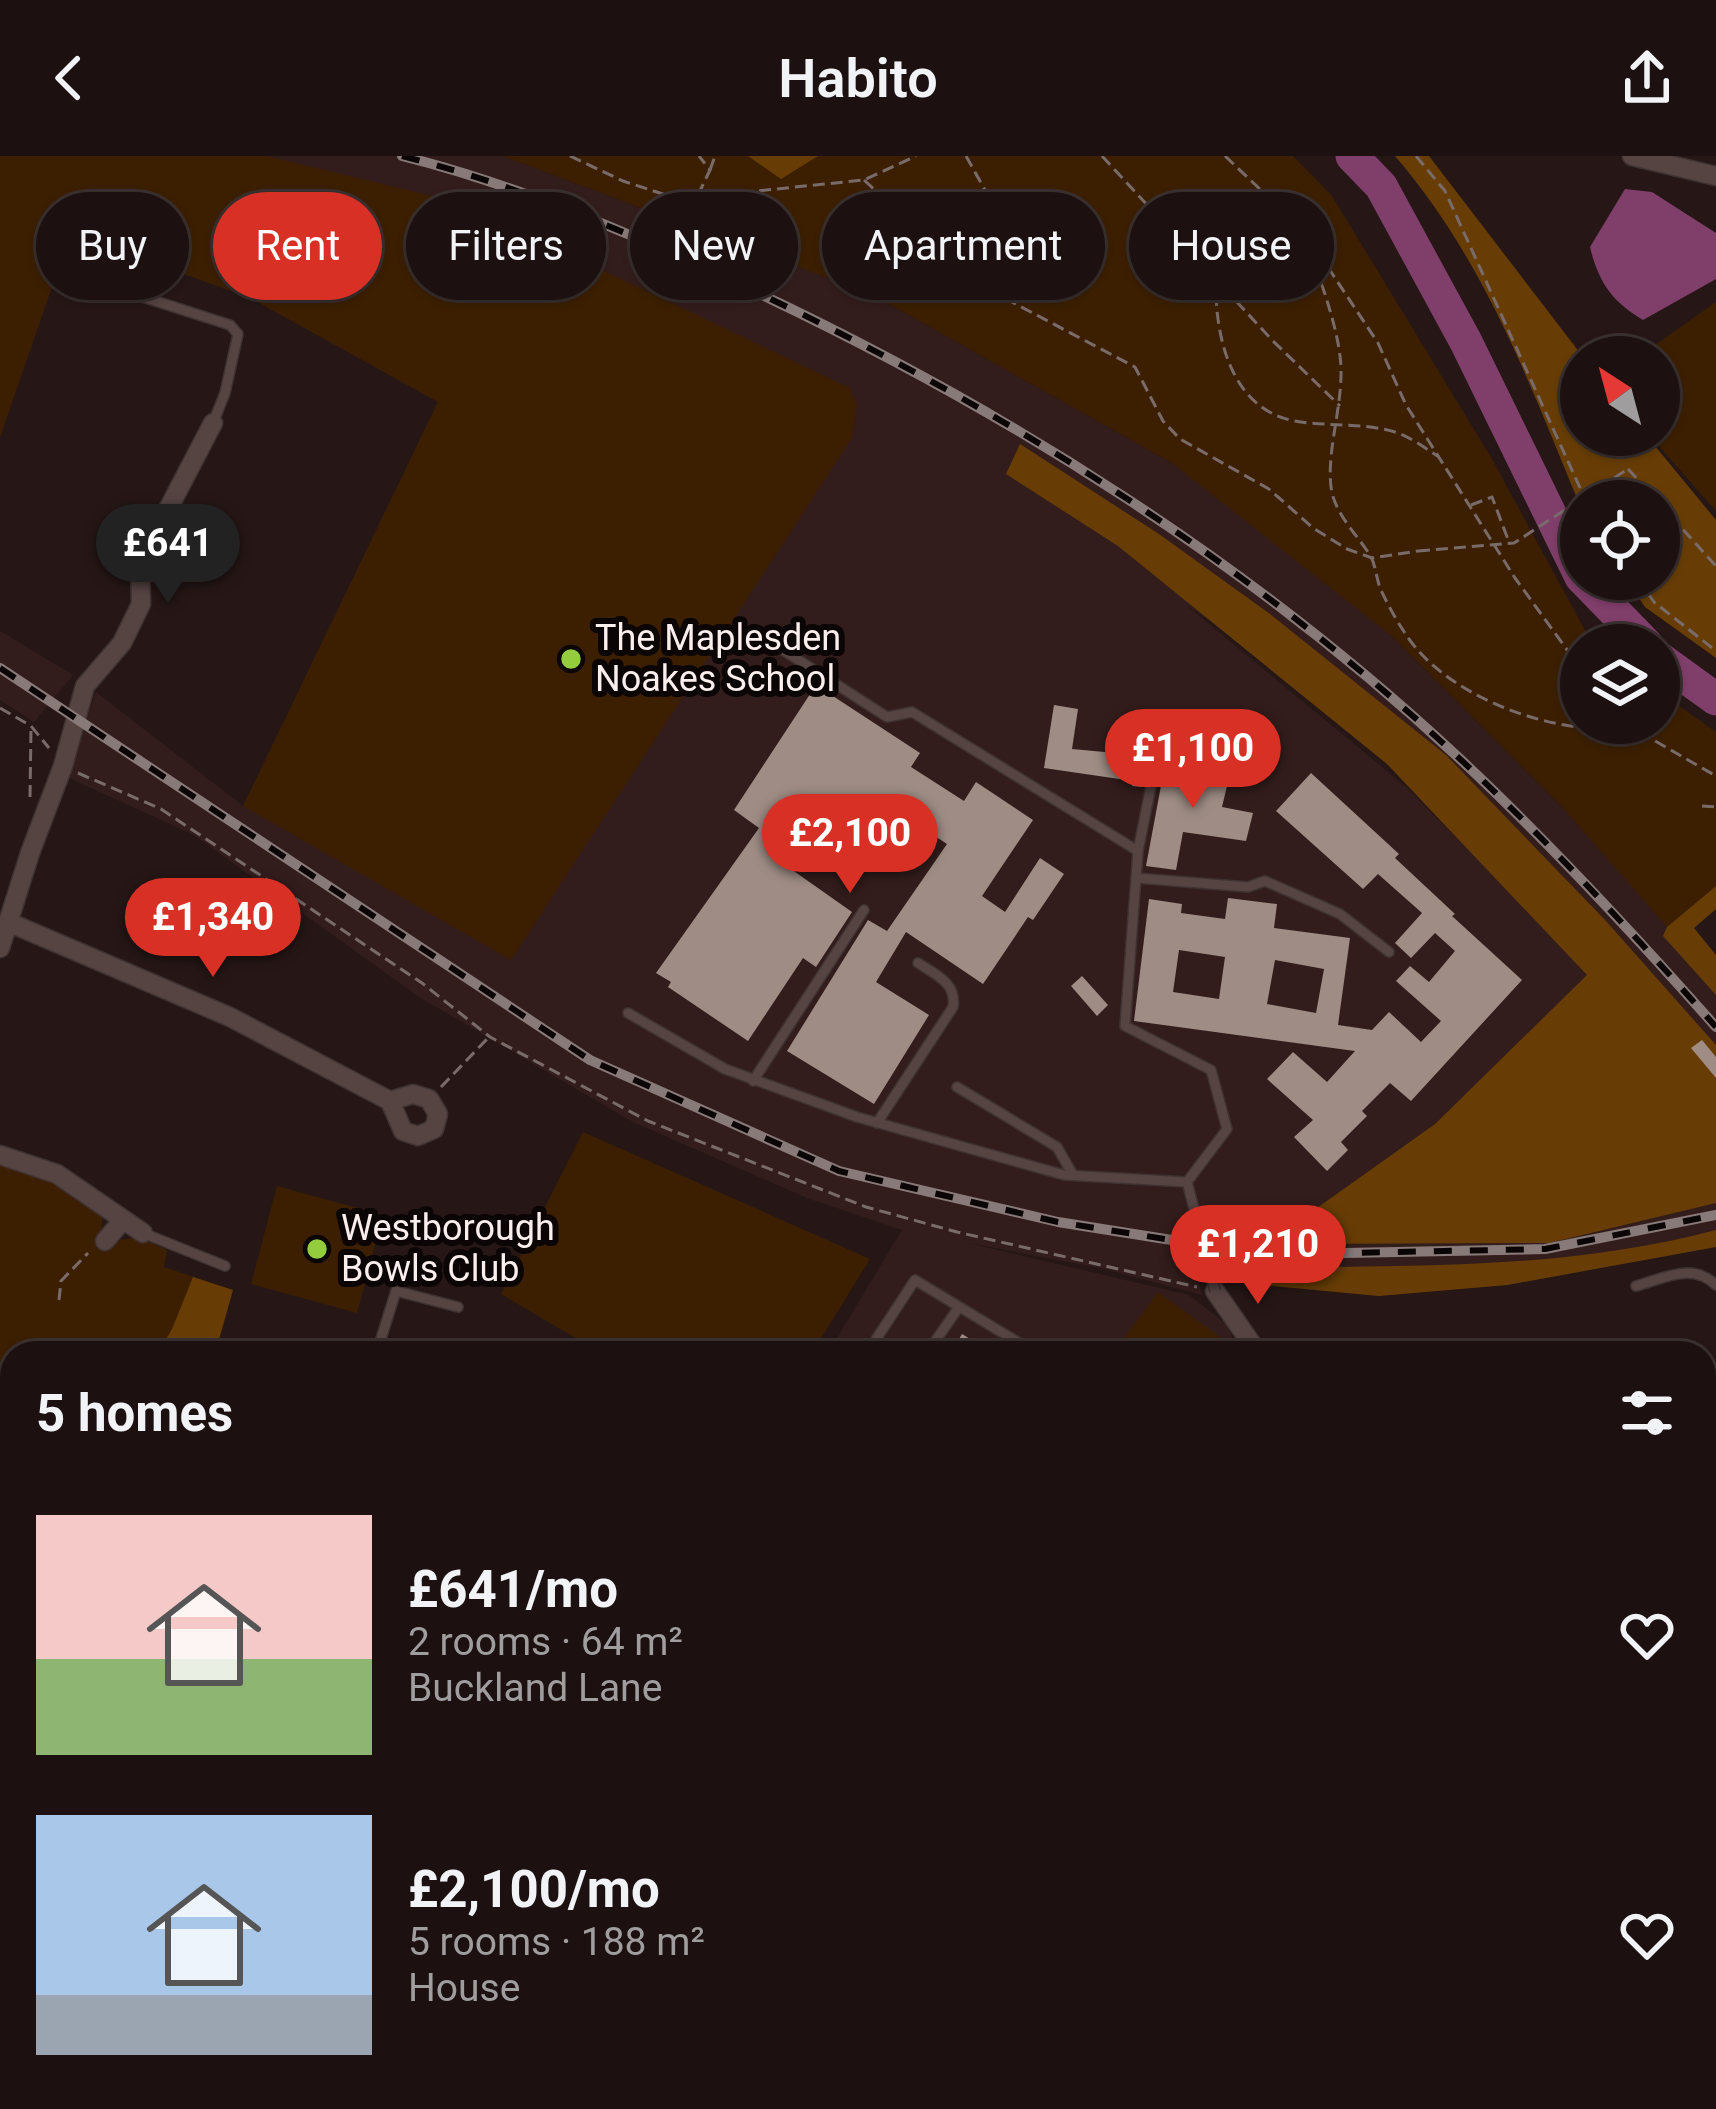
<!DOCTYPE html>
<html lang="en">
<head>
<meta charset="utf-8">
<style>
	:root { --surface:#1c1110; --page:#291f1e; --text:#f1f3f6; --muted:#a09d9f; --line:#3a3130; --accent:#d93025 }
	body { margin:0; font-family:Roboto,sans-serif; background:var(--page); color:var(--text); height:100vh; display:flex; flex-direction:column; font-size:45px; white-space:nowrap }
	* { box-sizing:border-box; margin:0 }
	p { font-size:39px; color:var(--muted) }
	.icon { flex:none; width:66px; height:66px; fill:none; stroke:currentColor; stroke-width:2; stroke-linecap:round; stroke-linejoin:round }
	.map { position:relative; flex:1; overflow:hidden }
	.panel { position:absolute; left:0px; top:1185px; width:1716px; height:768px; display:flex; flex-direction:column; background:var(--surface); border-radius:36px 36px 0 0; box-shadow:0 3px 9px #0004,0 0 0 3px var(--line) }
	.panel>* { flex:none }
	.top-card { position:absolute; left:36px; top:36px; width:1644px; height:108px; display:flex; gap:24px }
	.needle { width:78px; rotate:324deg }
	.buttons { position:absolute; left:1560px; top:180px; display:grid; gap:24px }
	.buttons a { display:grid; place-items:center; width:120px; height:120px; border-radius:50%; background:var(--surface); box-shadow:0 3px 9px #0004,0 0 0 3px var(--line); font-size:60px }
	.price { position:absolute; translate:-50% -102px; padding:0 27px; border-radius:42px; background:var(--accent); color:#fff; font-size:39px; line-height:78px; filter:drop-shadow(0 3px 6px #0008) }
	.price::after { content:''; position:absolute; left:50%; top:72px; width:36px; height:27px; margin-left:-18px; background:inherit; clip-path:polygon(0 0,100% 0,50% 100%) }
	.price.on { background:#222; color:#fff }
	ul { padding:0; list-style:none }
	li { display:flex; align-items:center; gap:36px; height:300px; padding:0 36px }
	li span { display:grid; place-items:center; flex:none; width:336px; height:240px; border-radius:0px; color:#555 }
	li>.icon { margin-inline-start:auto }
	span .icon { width:144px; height:144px; fill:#fffc; stroke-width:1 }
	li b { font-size:51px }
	h2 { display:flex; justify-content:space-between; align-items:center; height:144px; padding:0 36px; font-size:51px }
	.tag { padding:0 42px; border-radius:54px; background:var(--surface); box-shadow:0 3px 9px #0004,0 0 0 3px var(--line); font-size:42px; line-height:108px }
	.tag.on { background:var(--accent); color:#fff }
	header { display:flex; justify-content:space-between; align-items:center; height:156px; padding:0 36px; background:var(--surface); font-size:54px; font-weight:600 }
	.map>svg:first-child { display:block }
	.built { fill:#331d1c; fill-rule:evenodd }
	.green { fill:#3c1f00 }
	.forest { fill:#673d05 }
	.water { fill:#803e6b }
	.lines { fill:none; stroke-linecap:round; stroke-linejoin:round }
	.river { stroke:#803e6b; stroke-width:33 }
	.building { fill:#9f8d85; fill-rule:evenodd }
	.lane-casing { stroke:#3e3332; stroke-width:12 }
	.street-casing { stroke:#3e3332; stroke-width:21 }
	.secondary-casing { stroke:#3e3332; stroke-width:30 }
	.primary-casing { stroke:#3e3332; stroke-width:33 }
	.path { stroke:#796b6a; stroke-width:3; stroke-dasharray:12 6; stroke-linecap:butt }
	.lane { stroke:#564443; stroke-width:9 }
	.street { stroke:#564443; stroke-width:18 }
	.secondary { stroke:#564443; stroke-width:27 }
	.primary { stroke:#ae6a7b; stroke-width:30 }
	.rail-casing { stroke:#887a79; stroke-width:10 }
	.rail { stroke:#0b0505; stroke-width:6; stroke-dasharray:18; stroke-linecap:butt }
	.lane-bridge-casing { stroke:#3e3332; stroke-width:12; stroke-linecap:butt }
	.path-bridge { stroke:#796b6a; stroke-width:3; stroke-dasharray:12 6; stroke-linecap:butt }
	.lane-bridge { stroke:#564443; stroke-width:9 }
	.poi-dot { fill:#93cc3d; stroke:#0b0505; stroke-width:4.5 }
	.labels { text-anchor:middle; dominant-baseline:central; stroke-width:12; stroke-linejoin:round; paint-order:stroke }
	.poi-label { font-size:36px; fill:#fbefee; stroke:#0b0505; text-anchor:start }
</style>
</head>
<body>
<header><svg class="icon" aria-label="back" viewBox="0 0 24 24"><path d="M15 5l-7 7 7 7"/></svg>Habito<svg class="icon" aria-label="share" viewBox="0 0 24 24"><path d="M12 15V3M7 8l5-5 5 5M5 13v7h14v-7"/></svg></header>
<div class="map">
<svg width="1716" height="1953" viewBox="0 0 1716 1953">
	<rect width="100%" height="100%" fill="#261716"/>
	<g class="built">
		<path d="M0 0H503L873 139 1172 307 1270 379 1393 481 1561 650 1716 824V1091L1507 1129 1378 1140 1227 1126 1213 1069 1183 1064 1202 1139 1105 1113 964 1086 1189 1139 1227 1169 1239 1197H828L902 1074 807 1042 633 966 419 841 194 679 67 621 96 536 243 650 438 246 252 143 71 76 0 281ZM1186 449 1220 471 1387 608 1461 687 1405 630ZM1579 828 1398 1067H1264L1307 1059 1435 968Z"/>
		<polygon points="0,475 73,519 34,566 0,544"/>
	</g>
	<g class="green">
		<polygon points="0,0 267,0 461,47 850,232 857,249 852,282 511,804 243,650 438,246 252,143 71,76 0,281"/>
		<polygon points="503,0 1293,0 1332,40 1492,303 1593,489 1581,489 1581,567 1659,567 1659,536 1716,576 1716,730 1667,771 1561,650 1393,481 1172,307 873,139"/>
		<polygon points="1716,146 1716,355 1649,279 1659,279 1659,201 1638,201"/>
		<polygon points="583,976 870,1103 812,1197 601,1197 501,1138"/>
		<polygon points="0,1006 50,1022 102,1059 102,1076 114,1085 138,1081 167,1094 164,1111 233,1134 216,1197 12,1197 12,1234 0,1230"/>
		<polygon points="277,1030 383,1059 357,1157 251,1128"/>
		<polygon points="1158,1136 1238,1194 1236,1197 1113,1197"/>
	</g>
	<g class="forest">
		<polygon points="748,0 818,0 781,23"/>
		<path d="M1395 0H1429L1583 201 1581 279H1646L1716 364V502L1645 451 1626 423H1659V345H1581V352C1529 226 1485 105 1395 0Z"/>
		<polygon points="1020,288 1159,378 1270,458 1446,599 1606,765 1716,889 1716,1047 1549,1087 1254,1088 1252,1068 1307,1059 1435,968 1587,819 1387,608 1118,390 1006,318"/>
		<polygon points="1716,730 1716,753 1694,772 1716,799 1716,839 1663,780 1667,771"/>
		<path d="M1716 1074V1091L1507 1129 1379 1140 1250 1128 1246 1112C1404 1109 1562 1115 1716 1074Z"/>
		<polygon points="193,1121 233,1134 215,1197 158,1197 172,1173"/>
	</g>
	<path class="water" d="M1625 33 1652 36 1716 77V123L1643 164C1612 146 1598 125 1590 91Z"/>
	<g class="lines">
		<g class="river">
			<polyline points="1352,0 1381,30 1466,186 1581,421"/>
			<polyline points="1583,423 1647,489"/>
			<polyline points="1659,502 1716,543"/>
		</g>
	</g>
	<g class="building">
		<polygon points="816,529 920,597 911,611 964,645 976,626 1033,664 982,740 1005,756 1040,702 1064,718 1033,764 1028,761 983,828 906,776 876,826 929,859 874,948 787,895 868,764 887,775 947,688 918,669 886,650 865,683 818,652 781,706 852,756 816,811 803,802 748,885 668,831 671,826 656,817 759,672 734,654"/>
		<polygon points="1054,549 1078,553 1072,593 1148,600 1142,631 1132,630 1133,625 1044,612"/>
		<polygon points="1166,603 1231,613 1222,651 1253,657 1246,685 1183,676 1176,714 1146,710"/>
		<path d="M1311 617 1399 698 1395 702 1455 758 1452 760 1522 824 1411 945 1390 927 1362 955 1367 960 1341 986 1348 994 1327 1015 1294 981 1313 964 1267 923 1293 896 1327 926 1355 895 1134 865 1149 743 1182 748 1181 757 1225 763 1228 742 1277 748 1274 772 1350 782 1338 869 1372 874 1389 856 1421 886 1441 865 1396 825 1410 810 1429 826 1455 795 1435 777 1411 802 1395 787 1422 757 1378 718 1363 733 1276 655ZM1179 794 1225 801 1219 843 1173 836ZM1275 804 1324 813 1316 857 1267 848Z"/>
		<polygon points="1082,820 1108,849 1097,860 1071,830"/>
		<polygon points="1702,884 1716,901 1716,922 1691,892"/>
		<polygon points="962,1178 993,1197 951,1197"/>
	</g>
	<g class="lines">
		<g class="lane-casing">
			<g id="lane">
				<polyline points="143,141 230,169 238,178 225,237 213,267"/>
				<polyline points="769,485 887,561 912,556 1138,695 1125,870 1211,914 1227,973 1187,1026"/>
				<polyline points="1138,695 1158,595 1172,575"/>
				<polyline points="1136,722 1248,731 1265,725 1340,758 1389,796"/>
				<polyline points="628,857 725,913 857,961 1064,1019 1187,1026 1197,1064"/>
				<polyline points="753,925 864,754"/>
				<polyline points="957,931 1057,991 1073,1019"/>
				<path d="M877 967 953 851C957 827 936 819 918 807"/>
				<polyline points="143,1077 225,1110"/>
				<path d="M1636 1130C1665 1122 1692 1106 1716 1129"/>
				<polyline points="400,1197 379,1189 396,1135 458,1151"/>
				<polyline points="867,1197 915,1124 1036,1197"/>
				<polyline points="927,1197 959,1151"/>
				<polyline points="1003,1953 1007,1941"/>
			</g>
		</g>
		<g class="street-casing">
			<g id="street">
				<polyline points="1632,0 1716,20"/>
				<polyline points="8,766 230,861 390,945"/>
				<polyline points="0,792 30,697 63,610 85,530 122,487 141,448 140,407 213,267"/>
				<polygon points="413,938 429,943 438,958 434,973 418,980 403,975 390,945"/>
				<polyline points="0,999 57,1018 143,1077"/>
				<polyline points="105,1085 123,1064"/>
				<polyline points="1215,1135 1258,1197"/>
				<polyline points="1704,1507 1716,1491"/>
				<polyline points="0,1804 12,1802"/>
				<polyline points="261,1941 271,1953"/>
				<polyline points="619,1944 620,1941"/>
				<polyline points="231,1953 244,1941"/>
				<polyline points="1423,1953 1430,1941"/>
			</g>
		</g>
		<g class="secondary-casing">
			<polyline id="secondary" points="749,1953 753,1941"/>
		</g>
		<g class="primary-casing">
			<g id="primary">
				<polyline points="0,1250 12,1255"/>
				<polyline points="1247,1941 1265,1953"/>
			</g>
		</g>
		<g class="path">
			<polyline points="570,0 623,25 678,43 864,24 916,0"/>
			<polyline points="966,0 1003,66 989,86"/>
			<polyline points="1102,0 1273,185 1340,250"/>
			<polyline points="1225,0 1302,73"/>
			<polyline points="1416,0 1445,35 1586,345"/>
			<polyline points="710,14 715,0"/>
			<path d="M864 24C906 63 932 75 988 87L1010 145 1135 211 1163 265 1180 283 1269 333 1313 372 1347 393 1372 402 1418 395"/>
			<polyline points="698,39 710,14 699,0"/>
			<path d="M1305 76C1316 116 1335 159 1340 200 1346 244 1324 297 1332 337 1338 361 1357 379 1370 399 1376 409 1376 423 1381 434 1387 447 1395 462 1403 474 1443 541 1554 580 1628 572"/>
			<polyline points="1308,81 1378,187 1406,249 1515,422 1581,513"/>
			<path d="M1216 120C1214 176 1229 253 1295 265 1329 271 1364 266 1398 277 1412 282 1426 293 1439 301"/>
			<polyline points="1628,313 1658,345"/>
			<polyline points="1659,347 1716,410"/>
			<polyline points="1471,349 1492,341 1509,386"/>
			<polyline points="1638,423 1654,446 1716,495"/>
			<polyline points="0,552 31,570 49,592"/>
			<polyline points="1624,567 1716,620"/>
			<polyline points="78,617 161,653 422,827 490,881 648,965 866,1051 957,1076 1197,1131"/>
			<polyline points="30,641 31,573"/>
			<polyline points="1702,650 1716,651"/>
			<polyline points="441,931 488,882"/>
			<polyline points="59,1144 61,1125 88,1097"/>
		</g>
		<use href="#lane" class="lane"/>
		<use href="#street" class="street"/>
		<use href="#secondary" class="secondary"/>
		<use href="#primary" class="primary"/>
		<g class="rail-casing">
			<g id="rail">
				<path d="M402 0C525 31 644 83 758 137 1010 256 1254 410 1459 602 1550 687 1634 778 1716 871"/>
				<polyline points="0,512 590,904 839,1015 1058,1066 1222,1092 1293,1098 1545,1093 1716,1059"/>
			</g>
		</g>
		<use href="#rail" class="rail"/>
		<g class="lane-bridge-casing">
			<polyline id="lane-bridge" points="1197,1064 1215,1135"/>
		</g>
		<polyline class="path-bridge" points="1418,395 1514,387 1628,313"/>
		<use href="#lane-bridge" class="lane-bridge"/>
	</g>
	<g class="poi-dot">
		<circle cx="571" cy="503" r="12"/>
		<circle cx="317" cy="1093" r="12"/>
	</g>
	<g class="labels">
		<g class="poi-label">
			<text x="595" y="482">The Maplesden<tspan x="595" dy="41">Noakes School</tspan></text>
			<text x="341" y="1072">Westborough<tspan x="341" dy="41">Bowls Club</tspan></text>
		</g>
	</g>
</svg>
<div class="buttons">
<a><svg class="needle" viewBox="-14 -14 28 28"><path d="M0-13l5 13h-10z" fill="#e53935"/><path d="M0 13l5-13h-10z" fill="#a09d9f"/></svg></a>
<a><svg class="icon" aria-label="locate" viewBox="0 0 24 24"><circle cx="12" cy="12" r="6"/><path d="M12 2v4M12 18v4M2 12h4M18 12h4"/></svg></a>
<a><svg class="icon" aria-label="layers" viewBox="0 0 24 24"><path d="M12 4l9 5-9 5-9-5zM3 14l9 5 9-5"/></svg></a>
</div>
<b class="price on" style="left:168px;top:450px">£641</b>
<b class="price" style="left:1193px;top:655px">£1,100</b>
<b class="price" style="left:850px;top:740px">£2,100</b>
<b class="price" style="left:213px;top:824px">£1,340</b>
<b class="price" style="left:1258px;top:1151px">£1,210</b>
<div class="top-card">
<a class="tag">Buy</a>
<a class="tag on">Rent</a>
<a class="tag">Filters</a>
<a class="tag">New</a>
<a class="tag">Apartment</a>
<a class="tag">House</a>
</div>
<section class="panel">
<h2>5 homes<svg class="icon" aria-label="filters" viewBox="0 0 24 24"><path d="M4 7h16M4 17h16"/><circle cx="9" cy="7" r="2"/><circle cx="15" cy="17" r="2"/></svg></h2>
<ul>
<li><span style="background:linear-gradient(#f6c9c9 60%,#8fb573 0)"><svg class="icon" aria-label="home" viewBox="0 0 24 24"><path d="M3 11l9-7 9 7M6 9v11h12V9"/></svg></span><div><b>£641/mo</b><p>2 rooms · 64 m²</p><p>Buckland Lane</p></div><svg class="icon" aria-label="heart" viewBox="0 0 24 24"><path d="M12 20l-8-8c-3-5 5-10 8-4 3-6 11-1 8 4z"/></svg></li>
<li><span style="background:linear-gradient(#a9c7e8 75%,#9aa5b1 0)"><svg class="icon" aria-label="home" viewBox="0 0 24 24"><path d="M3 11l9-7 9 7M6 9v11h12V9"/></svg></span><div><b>£2,100/mo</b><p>5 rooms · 188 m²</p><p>House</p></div><svg class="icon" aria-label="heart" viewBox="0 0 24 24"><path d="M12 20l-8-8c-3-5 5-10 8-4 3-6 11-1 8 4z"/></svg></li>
</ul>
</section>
</div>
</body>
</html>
